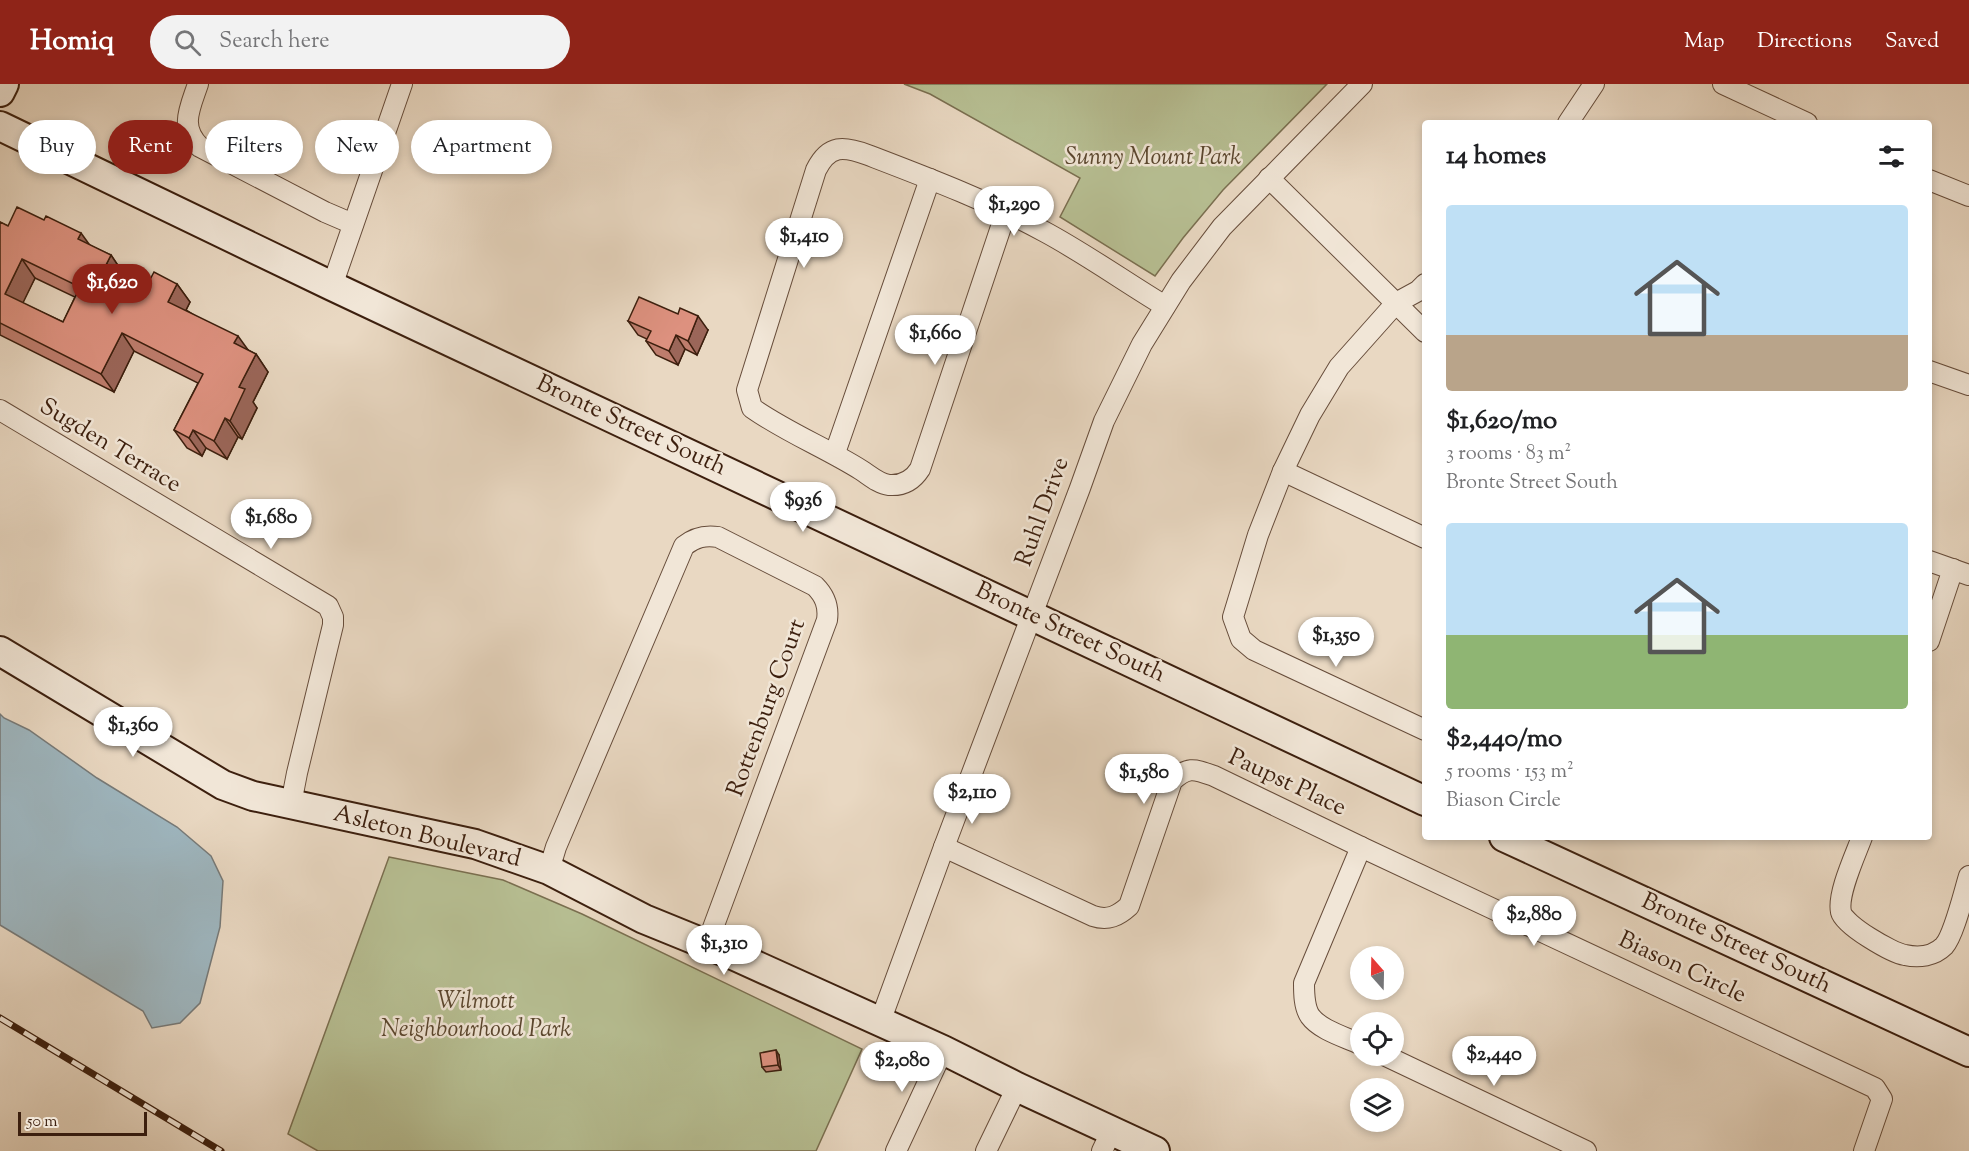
<!DOCTYPE html>
<html lang="en">
<head>
<meta charset="utf-8">
<style>
	:root { --surface:#fff; --page:#f2f2f2; --text:#202124; --muted:#757577; --accent:#8f2418 }
	body { margin:0; font-family:"Sorts Mill Goudy",serif; background:var(--page); color:var(--text); height:100vh; display:flex; flex-direction:column; font-size:22px; white-space:nowrap }
	* { box-sizing:border-box; margin:0 }
	p { font-size:20px; color:var(--muted) }
	.icon { flex:none; width:33px; height:33px; fill:none; stroke:currentColor; stroke-width:2; stroke-linecap:round; stroke-linejoin:round }
	.map { position:relative; flex:1; overflow:hidden }
	.panel { position:absolute; left:1422px; top:36px; width:510px; height:720px; display:flex; flex-direction:column; background:var(--surface); border-radius:6px; box-shadow:0 3px 9px #0003 }
	.panel>* { flex:none }
	.hud { position:absolute; left:18px; top:36px; width:570px; height:54px; display:flex; gap:12px }
	.needle { width:39px; rotate:340deg }
	.fabs { position:absolute; left:1350px; top:862px; display:grid; gap:12px }
	.fabs a { display:grid; place-items:center; width:54px; height:54px; border-radius:50%; background:var(--surface); box-shadow:0 3px 9px #0003; font-size:30px }
	.scale { position:absolute; left:18px; bottom:15px; width:129px; box-sizing:border-box; padding-left:6px; border:3px solid #3c1f0e; border-top:0; font-size:16px; line-height:21px; white-space:nowrap; color:#3c1f0e; -webkit-text-stroke:4px #f1e6d7; paint-order:stroke }
	.price { position:absolute; translate:-50% -51px; padding:0 14px; border-radius:21px; background:#fff; color:#222; font-size:20px; line-height:39px; filter:drop-shadow(0 2px 3px #0008) }
	.price::after { content:''; position:absolute; left:50%; top:36px; width:18px; height:14px; margin-left:-9px; background:inherit; clip-path:polygon(0 0,100% 0,50% 100%) }
	.price.on { background:var(--accent); color:#fff }
	ul { padding:0; list-style:none }
	li { display:grid; align-content:center; gap:12px; height:318px; padding:0 24px }
	li span { display:grid; place-items:center; height:186px; border-radius:6px; color:#555 }
	li>.icon { margin-inline-start:auto }
	span .icon { width:108px; height:108px; fill:#fffc; stroke-width:1 }
	li b { font-size:26px }
	h2 { display:flex; justify-content:space-between; align-items:center; height:72px; padding:0 24px; font-size:26px }
	.tag { padding:0 21px; border-radius:27px; background:var(--surface); box-shadow:0 3px 9px #0003; font-size:21px; line-height:54px }
	.tag.on { background:var(--accent); color:#fff }
	header { display:flex; align-items:center; gap:36px; box-sizing:border-box; height:84px; padding:0 30px; background:var(--accent); color:#fff }
	header strong { font-size:28px }
	nav { display:flex; gap:33px; margin-inline-start:auto; font-size:21px }
	.search { width:420px; height:54px; background:var(--page); display:flex; align-items:center; gap:15px; box-sizing:border-box; padding:0 21px; border-radius:33px; color:var(--muted); font-size:22px }
	.map>svg:first-child { display:block }
	.green { fill:#b7bf93; stroke:#7a6f50; stroke-width:1.5 }
	.water { fill:#9eb6bf; stroke:#777a78; stroke-width:1.5 }
	.lines { fill:none; stroke-linecap:round; stroke-linejoin:round }
	.street-casing { stroke:#674d3b; stroke-width:22 }
	.secondary-casing { stroke:#3c1f0e; stroke-width:32 }
	.street { stroke:#f1e6d7; stroke-width:20 }
	.secondary { stroke:#f1e6d7; stroke-width:28 }
	.rail-casing { stroke:#3c1f0e; stroke-width:7 }
	.rail { stroke:#f1e6d7; stroke-width:4.5; stroke-dasharray:14; stroke-linecap:butt }
	.wall { fill:#be7d6d; stroke:#3c1f0e; stroke-width:1.5; fill-rule:evenodd }
	.shaded-wall { fill:#9b6659; stroke:#3c1f0e; stroke-width:1.5 }
	.building { fill:#dd917f; stroke:#3c1f0e; stroke-width:1.5; fill-rule:evenodd }
	.labels { text-anchor:middle; dominant-baseline:central; stroke-width:5; stroke-linejoin:round; paint-order:stroke }
	.park-label { font-size:24px; font-style:italic; fill:#5b472f; stroke:#f1e6d7 }
	.street-label { font-size:24px; fill:#3c1f0e; stroke:#f1e6d7 }
</style>
</head>
<body>
<header>
<strong>Homiq</strong>
<div class="search"><svg class="icon" aria-label="search" viewBox="0 0 24 24"><circle cx="10" cy="10" r="6"/><path d="M15 15l6 6"/></svg>Search here</div>
<nav><a>Map</a><a>Directions</a><a>Saved</a></nav>
</header>
<div class="map">
<svg width="1969" height="1067" viewBox="0 0 1969 1067">
	<rect width="100%" height="100%" fill="#e9d8c2"/>
	<filter id="stains"><feTurbulence type="fractalNoise" baseFrequency=".00333" numOctaves="4"/><feColorMatrix values="0 0 0 0 .2 0 0 0 0 .09 0 0 0 0 .02 0 0 0 .5 -.17"/></filter>
	<radialGradient id="worn" r=".72"><stop offset=".6" stop-color="#630" stop-opacity="0"/><stop offset="1" stop-color="#630" stop-opacity=".3"/></radialGradient>
	<g class="green">
		<polygon points="904,0 1327,0 1223,106 1183,154 1155,192 1060,133 1080,94 930,10"/>
		<polygon points="389,773 503,796 582,830 862,965 816,1067 318,1067 288,1050"/>
	</g>
	<polygon class="water" points="0,630 4,634 29,646 97,694 177,743 211,772 223,797 220,843 200,919 180,939 152,944 143,927 0,841"/>
	<g class="lines">
		<g class="street-casing">
			<g id="street">
				<path d="M198 0C190 24 179 43 200 63L325 128 353 140"/>
				<polyline points="1723,0 1807,39"/>
				<polyline points="1568,39 1594,0"/>
				<polyline points="1269,94 1425,248"/>
				<polyline points="1929,96 1969,112"/>
				<path d="M1006 128 920 385C913 396 903 402 889 401 879 400 869 391 861 386 826 364 786 348 752 324L747 306 816 86C829 60 844 62 868 71 928 94 989 117 1045 148 1086 170 1125 198 1165 222"/>
				<polyline points="1425,200 1418,207 1396,219 1339,283 1310,331 1283,387 1258,451 1233,533 1241,555 1254,566 1425,646"/>
				<polyline points="332,202 402,0"/>
				<polyline points="1929,287 1969,301"/>
				<polyline points="0,326 328,522 333,533 333,541 297,689 291,720"/>
				<polyline points="835,369 930,95"/>
				<polyline points="1283,387 1425,454"/>
				<polyline points="1929,477 1969,491"/>
				<polyline points="1929,557 1953,485"/>
				<path d="M1862 753C1855 772 1837 810 1841 828 1844 841 1892 869 1905 871 1919 874 1934 872 1944 862 1954 851 1964 808 1969 792"/>
				<path d="M944 763 1093 832C1108 837 1118 832 1129 822L1172 697C1188 682 1194 685 1214 692L1361 763"/>
				<path d="M549 786 556 763 684 462C695 453 705 451 718 453L815 502C825 512 829 522 827 536L707 860"/>
				<polyline points="880,938 944,763 1080,404 1104,337 1142,260 1181,197 1222,143 1362,0"/>
				<path d="M1360 960C1345 953 1320 946 1310 932 1304 923 1304 909 1304 899L1361 763 1875 1004 1882 1015 1864 1067"/>
				<polyline points="1386,972 1586,1067"/>
				<polyline points="896,1067 943,966"/>
				<polyline points="986,1067 1017,1003"/>
				<polyline points="1102,1067 1111,1048"/>
			</g>
		</g>
		<g class="secondary-casing">
			<g id="secondary">
				<polyline points="0,8 4,0"/>
				<polyline points="0,42 332,202 1425,717"/>
				<polyline points="0,567 223,701 253,712 475,760 549,786 644,835 735,872 943,966 1017,1003 1155,1067"/>
				<polyline points="1504,753 1969,968"/>
			</g>
		</g>
		<use href="#street" class="street"/>
		<use href="#secondary" class="secondary"/>
		<g class="rail-casing">
			<polyline id="rail" points="0,934 221,1067"/>
		</g>
		<use href="#rail" class="rail"/>
	</g>
	<g class="wall">
		<path d="M0 138 8 142 89 161 111 171 123 189 122 193 145 205 177 200 190 218 186 226 248 266 256 270 268 288 253 318 257 324 242 355 238 353 227 375 206 364 202 372 187 364 174 346 198 299 134 267 114 308 0 251ZM35 194 75 213 63 238 22 219Z"/>
		<polygon points="628,237 708,246 697,271 685,265 678,281 656,271 646,257 647,255 638,251"/>
		<polygon points="779,971 781,986 766,988 762,983"/>
	</g>
	<g class="shaded-wall">
		<polygon points="81,149 94,167 78,155"/>
		<polygon points="111,171 123,189 117,203 104,185"/>
		<polygon points="22,175 35,194 18,229 5,210"/>
		<polygon points="177,200 190,218 181,236 168,218"/>
		<polygon points="698,232 708,246 697,271 688,257"/>
		<polygon points="122,249 134,267 114,308 101,290"/>
		<polygon points="676,251 685,265 678,281 669,267"/>
		<polygon points="238,252 251,270 234,259"/>
		<polygon points="256,270 268,288 253,318 257,324 242,355 230,337 239,303"/>
		<polygon points="225,334 238,353 227,375 214,357"/>
		<polygon points="193,346 206,364 202,372 189,354"/>
		<polygon points="776,966 779,971 781,986 778,981"/>
	</g>
	<g class="building">
		<path d="M17 123 44 136 46 132 81 149 78 155 111 171 104 185 145 205 154 188 177 200 168 218 238 252 234 259 256 270 239 303 245 305 230 337 225 334 214 357 193 346 189 354 174 346 203 290 122 249 101 290 0 239V138L8 142ZM22 175 80 203 63 238 5 210Z"/>
		<polygon points="639,213 678,230 680,224 698,232 688,257 676,251 669,267 646,257 651,247 628,237"/>
		<polygon points="776,966 778,981 762,983 760,969"/>
	</g>
	<g class="labels">
		<g class="park-label">
			<text x="1153" y="74">Sunny Mount Park</text>
			<text x="476" y="918">Wilmott<tspan x="476" dy="28">Neighbourhood Park</tspan></text>
		</g>
		<g class="street-label">
			<text transform="translate(631 342) rotate(25)">Bronte Street South</text>
			<text transform="translate(110 362) rotate(31)">Sugden Terrace</text>
			<text transform="translate(1043 428) rotate(-70)">Ruhl Drive</text>
			<text transform="translate(1070 549) rotate(25)">Bronte Street South</text>
			<text transform="translate(767 624) rotate(-70)">Rottenburg Court</text>
			<text transform="translate(1287 699) rotate(25)">Paupst Place</text>
			<text transform="translate(427 753) rotate(14)">Asleton Boulevard</text>
			<text transform="translate(1736 860) rotate(25)">Bronte Street South</text>
			<text transform="translate(1682 884) rotate(25)">Biason Circle</text>
		</g>
	</g>
	<rect width="100%" height="100%" filter="url(#stains)"/>
	<rect width="100%" height="100%" fill="url(#worn)"/>
</svg>
<div class="fabs">
<a><svg class="needle" viewBox="-14 -14 28 28"><path d="M0-13l5 13h-10z" fill="#e53935"/><path d="M0 13l5-13h-10z" fill="#757577"/></svg></a>
<a><svg class="icon" aria-label="locate" viewBox="0 0 24 24"><circle cx="12" cy="12" r="6"/><path d="M12 2v4M12 18v4M2 12h4M18 12h4"/></svg></a>
<a><svg class="icon" aria-label="layers" viewBox="0 0 24 24"><path d="M12 4l9 5-9 5-9-5zM3 14l9 5 9-5"/></svg></a>
</div>
<div class="scale">50 m</div>
<b class="price" style="left:1014px;top:153px">$1,290</b>
<b class="price" style="left:804px;top:185px">$1,410</b>
<b class="price on" style="left:112px;top:231px">$1,620</b>
<b class="price" style="left:935px;top:282px">$1,660</b>
<b class="price" style="left:803px;top:449px">$936</b>
<b class="price" style="left:271px;top:466px">$1,680</b>
<b class="price" style="left:1336px;top:584px">$1,350</b>
<b class="price" style="left:133px;top:674px">$1,360</b>
<b class="price" style="left:1144px;top:721px">$1,580</b>
<b class="price" style="left:972px;top:741px">$2,110</b>
<b class="price" style="left:1534px;top:863px">$2,880</b>
<b class="price" style="left:724px;top:892px">$1,310</b>
<b class="price" style="left:1494px;top:1003px">$2,440</b>
<b class="price" style="left:902px;top:1009px">$2,080</b>
<div class="hud">
<a class="tag">Buy</a>
<a class="tag on">Rent</a>
<a class="tag">Filters</a>
<a class="tag">New</a>
<a class="tag">Apartment</a>
</div>
<section class="panel">
<h2>14 homes<svg class="icon" aria-label="filters" viewBox="0 0 24 24"><path d="M4 7h16M4 17h16"/><circle cx="9" cy="7" r="2"/><circle cx="15" cy="17" r="2"/></svg></h2>
<ul>
<li><span style="background:linear-gradient(#bfe0f5 70%,#b9a48a 0)"><svg class="icon" aria-label="home" viewBox="0 0 24 24"><path d="M3 11l9-7 9 7M6 9v11h12V9"/></svg></span><div><b>$1,620/mo</b><p>3 rooms · 83 m²</p><p>Bronte Street South</p></div></li>
<li><span style="background:linear-gradient(#bfe0f5 60%,#8fb573 0)"><svg class="icon" aria-label="home" viewBox="0 0 24 24"><path d="M3 11l9-7 9 7M6 9v11h12V9"/></svg></span><div><b>$2,440/mo</b><p>5 rooms · 153 m²</p><p>Biason Circle</p></div></li>
</ul>
</section>
</div>
</body>
</html>
